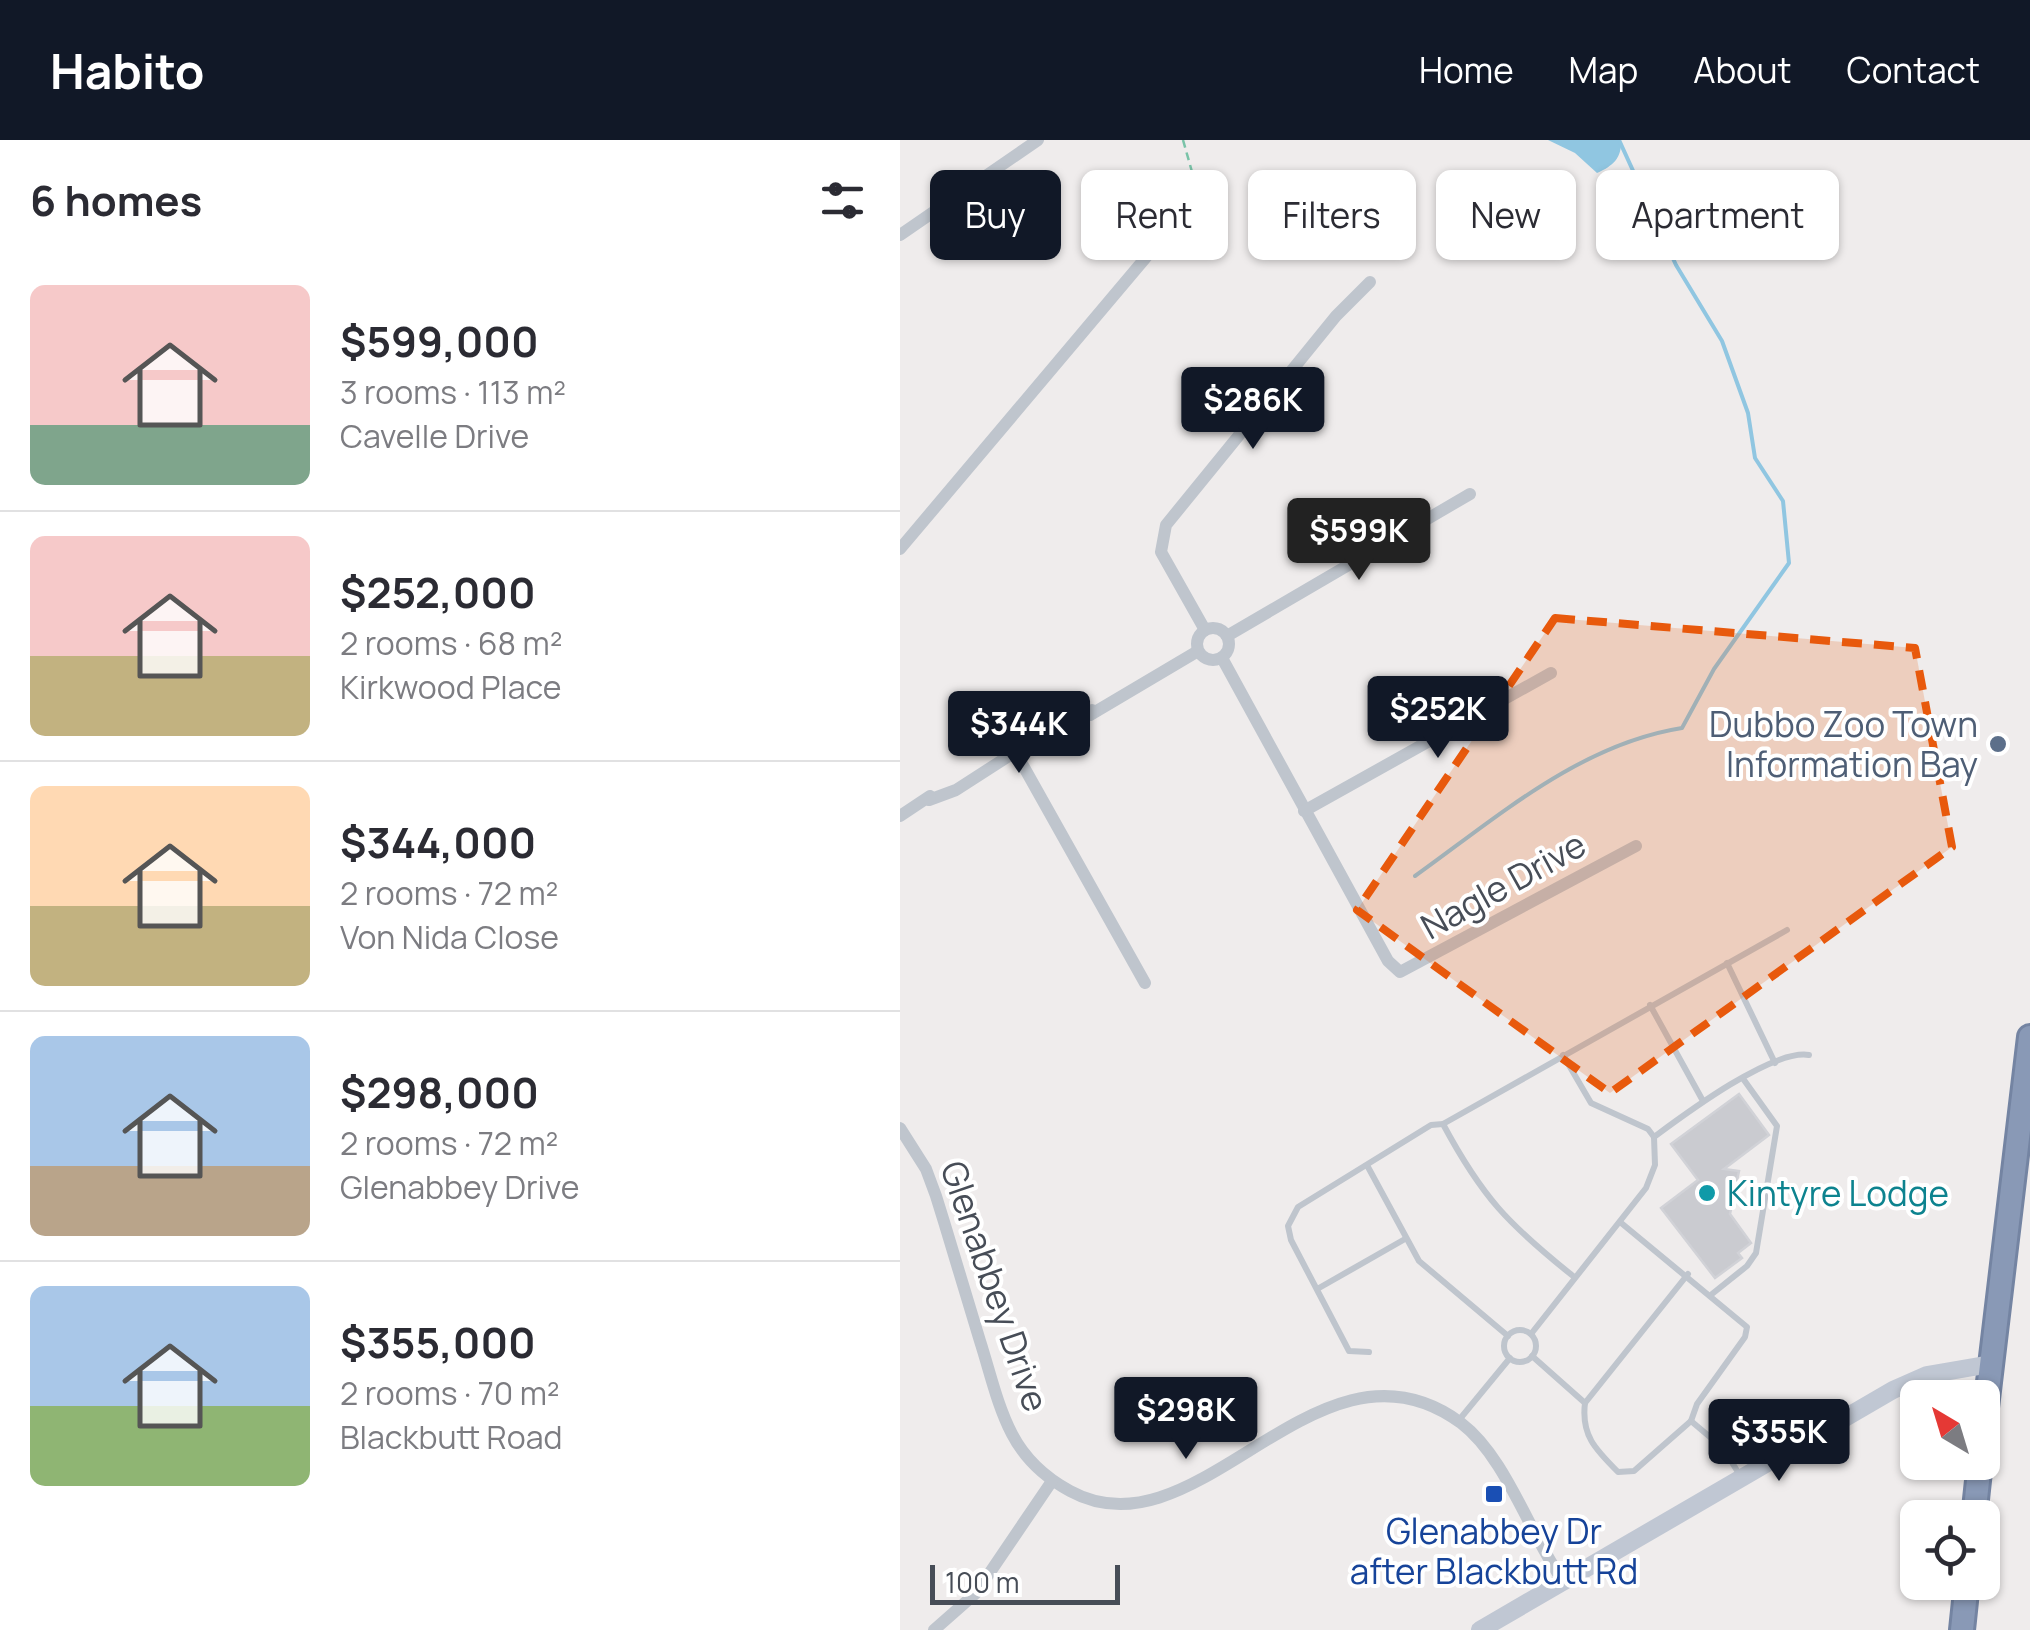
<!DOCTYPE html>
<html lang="en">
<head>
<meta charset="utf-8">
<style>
	:root { --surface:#fff; --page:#f7f7f7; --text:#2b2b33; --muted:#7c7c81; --line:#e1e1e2; --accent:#111827 }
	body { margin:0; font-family:Manrope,sans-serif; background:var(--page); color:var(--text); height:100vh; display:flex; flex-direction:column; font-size:38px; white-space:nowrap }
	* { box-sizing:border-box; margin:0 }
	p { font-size:32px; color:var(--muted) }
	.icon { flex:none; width:55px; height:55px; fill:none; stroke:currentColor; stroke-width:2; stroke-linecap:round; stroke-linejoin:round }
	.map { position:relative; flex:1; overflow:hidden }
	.details { display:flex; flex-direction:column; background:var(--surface); width:900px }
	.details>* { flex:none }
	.top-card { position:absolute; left:30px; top:30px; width:950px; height:90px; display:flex; gap:20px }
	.needle { width:65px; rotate:322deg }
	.fabs { position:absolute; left:1000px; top:1240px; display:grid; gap:20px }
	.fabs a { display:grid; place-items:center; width:100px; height:100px; border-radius:15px; background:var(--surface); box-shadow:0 2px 8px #0004; font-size:50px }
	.scale { position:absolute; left:30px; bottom:25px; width:190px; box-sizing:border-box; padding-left:10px; border:5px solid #474d57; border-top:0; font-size:28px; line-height:35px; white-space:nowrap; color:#474d57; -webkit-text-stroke:8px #fff; paint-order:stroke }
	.price { position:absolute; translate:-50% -85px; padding:0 22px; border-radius:10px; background:var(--accent); color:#fff; font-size:32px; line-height:65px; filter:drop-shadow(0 2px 5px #0008) }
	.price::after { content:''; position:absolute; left:50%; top:60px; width:30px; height:22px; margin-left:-15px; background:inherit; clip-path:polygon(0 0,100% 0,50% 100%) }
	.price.active { background:#222; color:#fff }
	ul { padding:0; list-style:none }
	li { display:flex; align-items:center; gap:30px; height:250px; padding:0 30px }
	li+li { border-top:2px solid var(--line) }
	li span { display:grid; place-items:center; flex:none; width:280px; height:200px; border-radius:15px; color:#555 }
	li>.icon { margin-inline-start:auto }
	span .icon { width:120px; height:120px; fill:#fffc; stroke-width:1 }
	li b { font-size:42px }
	h2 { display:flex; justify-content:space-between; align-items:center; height:120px; padding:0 30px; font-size:42px }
	.pill { padding:0 35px; border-radius:15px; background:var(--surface); box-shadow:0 2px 8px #0004; font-size:35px; line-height:90px }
	.pill.active { background:var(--accent); color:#fff }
	header { display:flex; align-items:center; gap:60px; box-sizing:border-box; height:140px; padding:0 50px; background:var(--accent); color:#fff }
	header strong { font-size:48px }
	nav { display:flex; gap:55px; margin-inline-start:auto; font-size:35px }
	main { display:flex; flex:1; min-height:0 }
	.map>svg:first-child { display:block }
	.water { fill:#90c6e1 }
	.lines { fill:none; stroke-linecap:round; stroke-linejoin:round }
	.stream { stroke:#90c6e1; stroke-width:4 }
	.building { fill:#cacbd0; stroke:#d1d2d7; stroke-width:2.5 }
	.highway-casing { stroke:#7484a2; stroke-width:28 }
	.path { stroke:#7ac3a8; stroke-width:2.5; stroke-dasharray:8 5; stroke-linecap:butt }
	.lane { stroke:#bfc5cd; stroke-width:6 }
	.street { stroke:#bfc5cd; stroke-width:12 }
	.secondary { stroke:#c0c7d3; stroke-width:18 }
	.highway { stroke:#8999b6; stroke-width:22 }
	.marked { fill:#e8590c; fill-opacity:0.2; stroke:#e8590c; stroke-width:8; stroke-dasharray:20 12; stroke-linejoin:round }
	.service-dot { fill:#5c6f8a; stroke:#fff; stroke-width:4 }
	.culture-dot { fill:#0f9aa8; stroke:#fff; stroke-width:4 }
	.transit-dot { fill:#1a4fb4; stroke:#fff; stroke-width:4 }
	.labels { text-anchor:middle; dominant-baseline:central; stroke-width:8; stroke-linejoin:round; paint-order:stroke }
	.service-label { font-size:35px; fill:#4e5e75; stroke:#fff; text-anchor:end }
	.street-label { font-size:35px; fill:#474d57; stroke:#fff }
	.culture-label { font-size:35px; fill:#0d838f; stroke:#fff; text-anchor:start }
	.transit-label { font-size:35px; fill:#164399; stroke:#fff }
</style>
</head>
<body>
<header>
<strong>Habito</strong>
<nav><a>Home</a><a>Map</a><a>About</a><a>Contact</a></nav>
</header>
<main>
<section class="details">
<h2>6 homes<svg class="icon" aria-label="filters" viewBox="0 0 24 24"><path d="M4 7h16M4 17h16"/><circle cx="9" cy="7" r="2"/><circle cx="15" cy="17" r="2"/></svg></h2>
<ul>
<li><span style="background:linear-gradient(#f6c9c9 70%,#7fa58c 0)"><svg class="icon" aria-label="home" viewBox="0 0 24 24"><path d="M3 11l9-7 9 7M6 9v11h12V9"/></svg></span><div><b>$599,000</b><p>3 rooms · 113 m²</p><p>Cavelle Drive</p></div></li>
<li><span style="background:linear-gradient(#f6c9c9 60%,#c2b280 0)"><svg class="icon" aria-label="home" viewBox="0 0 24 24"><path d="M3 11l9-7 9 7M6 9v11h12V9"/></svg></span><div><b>$252,000</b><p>2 rooms · 68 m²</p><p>Kirkwood Place</p></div></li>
<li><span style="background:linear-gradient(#ffd9b3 60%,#c2b280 0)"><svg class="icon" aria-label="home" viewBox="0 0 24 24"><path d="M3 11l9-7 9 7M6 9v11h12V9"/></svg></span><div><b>$344,000</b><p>2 rooms · 72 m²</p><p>Von Nida Close</p></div></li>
<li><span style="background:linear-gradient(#a9c7e8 65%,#b9a48a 0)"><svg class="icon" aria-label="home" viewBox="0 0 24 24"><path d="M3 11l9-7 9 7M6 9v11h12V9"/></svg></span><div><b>$298,000</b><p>2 rooms · 72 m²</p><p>Glenabbey Drive</p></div></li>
<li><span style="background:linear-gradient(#a9c7e8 60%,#8fb573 0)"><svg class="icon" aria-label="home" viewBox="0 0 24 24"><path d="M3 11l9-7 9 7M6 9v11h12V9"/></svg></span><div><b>$355,000</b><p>2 rooms · 70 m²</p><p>Blackbutt Road</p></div></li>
</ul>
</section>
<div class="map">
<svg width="1130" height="1490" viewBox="0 0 1130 1490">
	<rect width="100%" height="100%" fill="#efecec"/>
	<path class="water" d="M648 0H721C722 18 713 26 697 33L675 13Z"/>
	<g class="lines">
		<path class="stream" d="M515 736C596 678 680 604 782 588L814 529 889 423 883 361 855 318 848 273 822 201 776 125 719 0"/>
	</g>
	<polygon class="building" points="839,954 869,995 824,1029 839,1031 830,1074 851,1103 838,1113 842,1118 815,1138 761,1068 798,1040 771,1004"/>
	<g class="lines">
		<g class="highway-casing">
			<g id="highway">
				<polyline points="1082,1301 1130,897"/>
				<polyline points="1074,1378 1080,1322"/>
				<polyline points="1062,1490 1067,1442"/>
			</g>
		</g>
		<polyline class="path" points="283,0 296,46"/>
		<g class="lane">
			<polyline points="827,823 875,923"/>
			<polyline points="750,865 803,961"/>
			<polyline points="663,915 691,963 748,989 754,997"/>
			<path d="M543 984C582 1057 608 1084 673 1136"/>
			<path d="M754 997C785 974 872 909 909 915"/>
			<polyline points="468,1027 519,1121 608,1196"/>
			<polyline points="419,1148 505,1099"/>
			<polyline points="812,1154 847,1126 856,1113 877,986 844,940"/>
			<circle cx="620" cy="1206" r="16"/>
			<polyline points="631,1194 746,1048 755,1025 754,997"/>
			<polyline points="469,1212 449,1211 391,1100 388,1086 398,1067 531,985 543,984 887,790"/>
			<path d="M632 1216 685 1263C681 1295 695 1309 718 1332L734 1331 791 1281 797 1264 845 1197 847 1187 720 1082"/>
			<polyline points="685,1263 788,1134"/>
			<polyline points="559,1280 610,1218"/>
			<polyline points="791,1281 823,1308 841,1337"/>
		</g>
		<g class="street">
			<polyline points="0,95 138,0"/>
			<polyline points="0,409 296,58"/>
			<circle cx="313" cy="504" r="16"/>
			<polyline points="305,490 261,412 266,385 436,176 470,142"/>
			<polyline points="327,496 570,354"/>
			<polyline points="322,518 488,821 500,832 736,706"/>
			<polyline points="190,575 298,511"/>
			<polyline points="116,613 245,843"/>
			<polyline points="29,660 56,650 160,583 192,570"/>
			<polyline points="404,671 651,533"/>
			<polyline points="0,676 30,656"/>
			<path d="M0 988 26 1029 36 1056C51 1104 65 1152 80 1201 90 1232 97 1265 112 1294 125 1319 146 1338 170 1351 299 1422 418 1177 561 1283 606 1317 630 1395 663 1441"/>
			<polyline points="34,1490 76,1453 152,1341"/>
		</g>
		<polyline class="secondary" points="580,1490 993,1250 1027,1235 1091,1224"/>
		<use href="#highway" class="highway"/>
	</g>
	<path class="marked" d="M655 478 1015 508 1052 707 710 953 457 770Z"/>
	<circle class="service-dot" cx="1098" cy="604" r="10"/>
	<circle class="culture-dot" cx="807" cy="1053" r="10"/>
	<rect class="transit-dot" x="584" y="1344" width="20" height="20" rx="5"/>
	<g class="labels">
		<g class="service-label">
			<text x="1078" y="584">Dubbo Zoo Town<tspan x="1078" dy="40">Information Bay</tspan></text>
		</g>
		<g class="street-label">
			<text transform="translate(603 745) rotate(-29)">Nagle Drive</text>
			<text transform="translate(95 1146) rotate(71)">Glenabbey Drive</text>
		</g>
		<g class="culture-label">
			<text x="827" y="1053">Kintyre Lodge</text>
		</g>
		<g class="transit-label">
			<text x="594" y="1391">Glenabbey Dr<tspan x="594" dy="40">after Blackbutt Rd</tspan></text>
		</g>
	</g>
</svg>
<div class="fabs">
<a><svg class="needle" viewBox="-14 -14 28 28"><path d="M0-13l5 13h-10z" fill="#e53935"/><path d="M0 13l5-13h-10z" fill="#7c7c81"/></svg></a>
<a><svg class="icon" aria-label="locate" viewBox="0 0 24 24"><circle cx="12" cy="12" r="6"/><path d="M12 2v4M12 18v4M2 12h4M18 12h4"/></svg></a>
</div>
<div class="scale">100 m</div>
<b class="price" style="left:353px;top:312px">$286K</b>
<b class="price active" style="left:459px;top:443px">$599K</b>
<b class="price" style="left:538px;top:621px">$252K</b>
<b class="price" style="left:119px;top:636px">$344K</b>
<b class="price" style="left:286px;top:1322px">$298K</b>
<b class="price" style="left:879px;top:1344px">$355K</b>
<div class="top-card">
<a class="pill active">Buy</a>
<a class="pill">Rent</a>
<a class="pill">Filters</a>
<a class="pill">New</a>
<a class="pill">Apartment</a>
</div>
</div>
</main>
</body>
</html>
